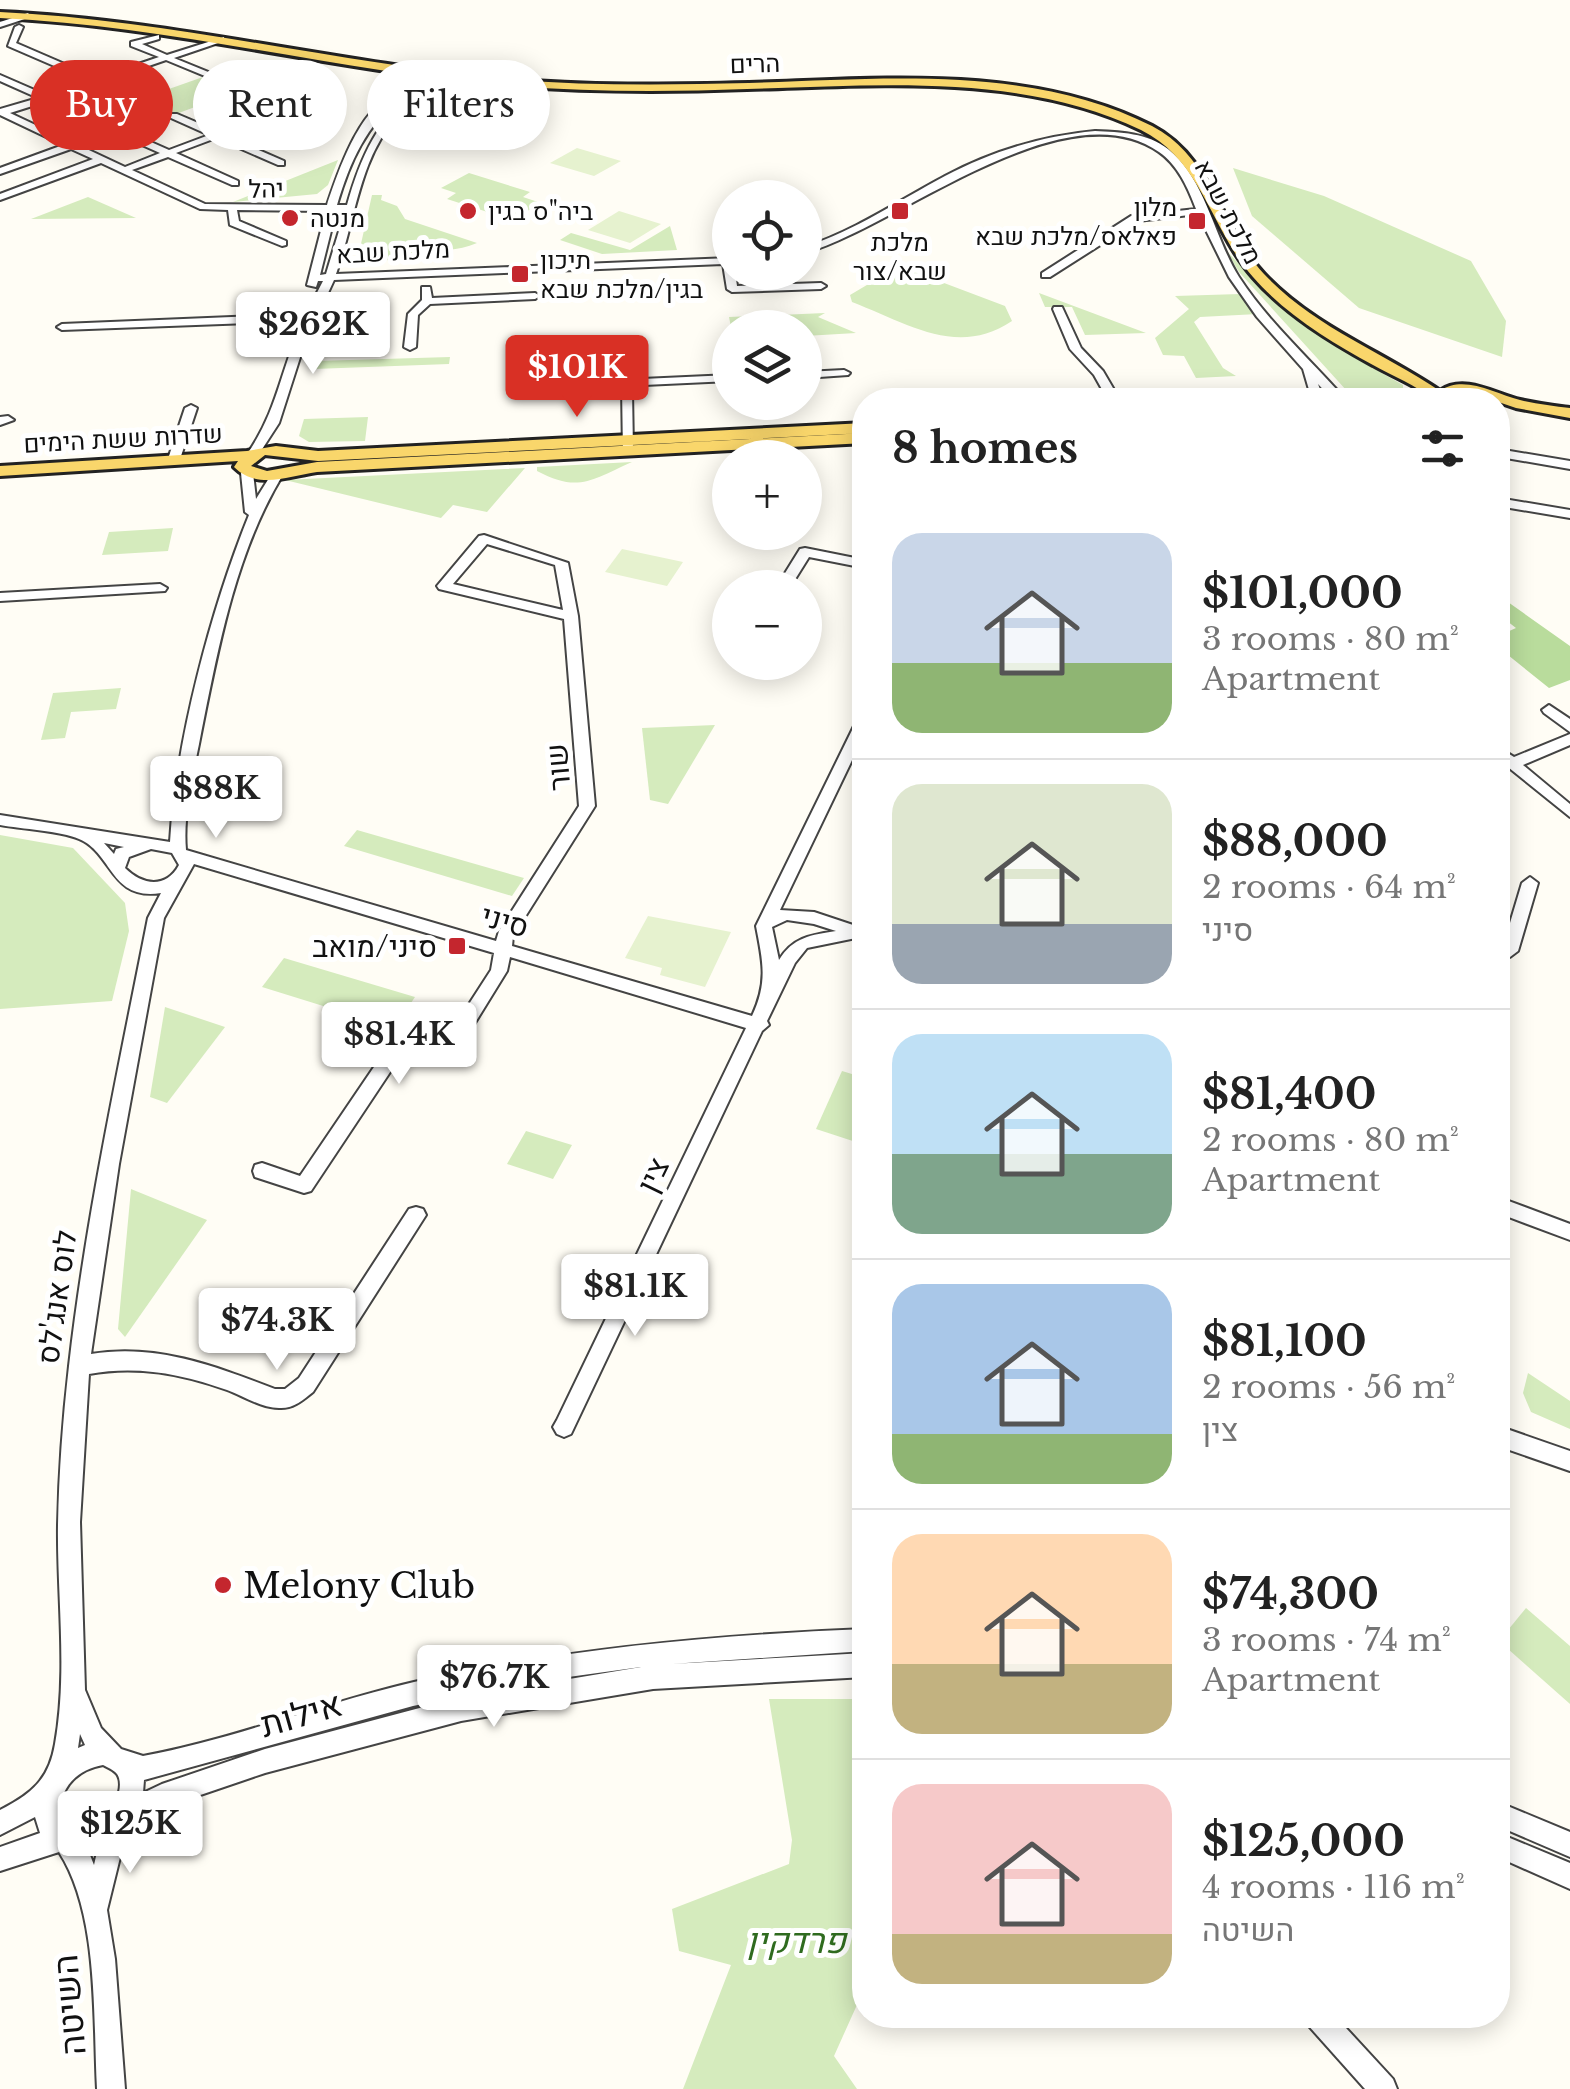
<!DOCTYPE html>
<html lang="en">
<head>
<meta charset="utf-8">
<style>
	:root { --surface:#fff; --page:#f6f6f6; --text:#222; --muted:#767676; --line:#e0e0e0; --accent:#d93025 }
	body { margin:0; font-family:"Libre Baskerville",Heebo,serif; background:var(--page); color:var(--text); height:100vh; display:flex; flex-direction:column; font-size:38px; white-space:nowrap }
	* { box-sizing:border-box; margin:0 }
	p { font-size:32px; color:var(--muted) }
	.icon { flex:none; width:55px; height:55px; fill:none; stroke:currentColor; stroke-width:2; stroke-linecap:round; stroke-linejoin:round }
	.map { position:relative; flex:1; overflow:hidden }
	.side { position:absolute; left:852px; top:388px; width:658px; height:1640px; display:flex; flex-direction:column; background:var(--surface); border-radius:40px; box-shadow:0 5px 25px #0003 }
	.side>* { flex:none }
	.top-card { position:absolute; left:30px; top:60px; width:672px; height:90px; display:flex; gap:20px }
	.fabs { position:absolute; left:712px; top:180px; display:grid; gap:20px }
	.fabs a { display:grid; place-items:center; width:110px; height:110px; border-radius:50%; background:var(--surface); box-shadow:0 5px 25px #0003; font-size:50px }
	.price { position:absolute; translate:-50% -85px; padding:0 22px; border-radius:10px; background:#fff; color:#222; font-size:32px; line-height:65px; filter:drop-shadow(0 2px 5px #0008) }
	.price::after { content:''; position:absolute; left:50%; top:60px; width:30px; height:22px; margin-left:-15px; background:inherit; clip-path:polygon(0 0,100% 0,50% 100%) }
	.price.on { background:var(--accent); color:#fff }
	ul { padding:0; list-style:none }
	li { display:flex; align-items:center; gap:30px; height:250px; padding:0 40px }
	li+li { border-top:2px solid var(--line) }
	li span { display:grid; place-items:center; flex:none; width:280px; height:200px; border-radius:30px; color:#555 }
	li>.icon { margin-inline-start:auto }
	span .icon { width:120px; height:120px; fill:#fffc; stroke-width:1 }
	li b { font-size:42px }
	h2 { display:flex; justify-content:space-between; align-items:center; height:120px; padding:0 40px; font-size:42px }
	.chip { padding:0 35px; border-radius:45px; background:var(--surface); box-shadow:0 5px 25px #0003; font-size:35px; line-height:90px }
	.chip.on { background:var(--accent); color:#fff }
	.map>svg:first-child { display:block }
	.green { fill:#d5ebbd }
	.forest { fill:#b9dc9c }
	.pitch { fill:#e6f2cf }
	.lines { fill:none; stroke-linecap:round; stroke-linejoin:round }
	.minor-casing { stroke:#444; stroke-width:4 }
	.major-casing { stroke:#222; stroke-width:6 }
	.minor { fill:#fff; fill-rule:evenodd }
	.major { fill:#f9d66b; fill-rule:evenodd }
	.poi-dot { fill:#c4262e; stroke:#fff; stroke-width:4 }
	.labels { text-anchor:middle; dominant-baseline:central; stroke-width:10; stroke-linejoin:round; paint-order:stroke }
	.far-street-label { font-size:25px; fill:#111; stroke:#fff }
	.far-poi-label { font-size:25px; fill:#111; stroke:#fff; text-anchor:start }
	.street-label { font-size:30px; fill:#111; stroke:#fff }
	.poi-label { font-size:30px; fill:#111; stroke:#fff; text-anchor:end }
	.near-poi-label { font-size:35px; fill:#111; stroke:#fff; text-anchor:start }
	.near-street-label { font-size:35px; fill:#111; stroke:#fff }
	.near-park-label { font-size:35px; font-style:italic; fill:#2f6b1f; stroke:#fff }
</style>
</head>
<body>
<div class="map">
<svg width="1570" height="2089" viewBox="0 0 1570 2089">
	<rect width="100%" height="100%" fill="#fffdf5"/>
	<g class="green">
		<polygon points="203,77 238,91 168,117 132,102"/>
		<polygon points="338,160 328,185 317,194 233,202"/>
		<polygon points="1233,168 1324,196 1471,261 1506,321 1502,357 1359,308 1252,216"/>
		<polygon points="469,173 530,192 523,197 541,203 512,220 447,199 456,193 441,188"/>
		<path d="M372 195H382L381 200 397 206 405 219 477 243C457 252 440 249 420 253 397 258 388 263 363 260L358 257Z"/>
		<polygon points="88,197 136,218 31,219"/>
		<polygon points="670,226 677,250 602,254 560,240 571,233 630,250"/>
		<path d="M1226 250C1277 307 1336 348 1403 385V394L1365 397 1347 391 1239 272Z"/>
		<path d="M899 266 1005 306 1012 321C957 358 907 323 852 302L850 295Z"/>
		<polygon points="1039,293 1146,333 1085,335 1072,307 1045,307"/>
		<polygon points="1240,294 1258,314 1200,317 1194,322 1223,368 1236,376 1196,378 1184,356 1163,355 1155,338 1189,309 1175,296"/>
		<polygon points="825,313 818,317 856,333 805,336 805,328 731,327 729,317"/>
		<polygon points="450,357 449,364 314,369 316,361"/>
		<polygon points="368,417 365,441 309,442 299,436 304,419"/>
		<path d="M632 462C592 480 578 493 537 471V467Z"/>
		<polygon points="525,468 487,512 453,505 441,518 285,480"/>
		<polygon points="173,528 168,551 102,555 109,532"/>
		<polygon points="121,688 116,709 71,712 65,738 41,740 53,693"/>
		<polygon points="715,725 668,804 650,800 642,728"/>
		<polygon points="357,830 524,878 512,896 344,846"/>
		<polygon points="0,835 73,848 125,903 129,931 112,1001 0,1009"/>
		<polygon points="284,958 415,997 394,1028 262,987"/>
		<polygon points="165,1007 225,1027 167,1103 150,1097"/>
		<polygon points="842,1071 865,1078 865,1145 816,1129"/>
		<polygon points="526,1131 572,1145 553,1179 507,1164"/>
		<polygon points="131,1189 207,1220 125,1337 118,1329"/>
		<polygon points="1528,1373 1570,1401 1570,1429 1531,1412 1523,1393"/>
		<polygon points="1526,1608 1570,1646 1570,1704 1499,1641"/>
		<polygon points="769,1699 865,1699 865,1987 834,2056 857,2089 683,2089 731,1965 679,1951 672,1909 789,1864 792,1840"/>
	</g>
	<polygon class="forest" points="1498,595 1570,646 1570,680 1549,688 1498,647 1498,636 1516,628 1498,614"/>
	<g class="pitch">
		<polygon points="577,148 621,161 594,176 550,163"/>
		<polygon points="619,211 661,224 630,243 588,230"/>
		<polygon points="622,549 683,562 667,586 605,572"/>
		<polygon points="648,916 731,932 705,987 660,975 662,968 625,958"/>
	</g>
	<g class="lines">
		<g class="minor-casing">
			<g id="minor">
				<polygon points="28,13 31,17 0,27 0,22"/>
				<path d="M19 25 23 27 16 43 97 78 159 57 131 46V42L159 35V39L142 44 167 55 224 37V41L174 58 314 115 311 120 287 110 224 135 284 161V165H278L216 138 176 153 238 181V185H232L168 157 132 170 205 204 327 205C338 172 362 99 401 93V97C366 126 350 161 337 205H347C360 159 378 115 421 88 430 82 438 75 448 74V78C431 89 413 100 398 116 359 157 355 222 336 274L730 258V272H735L737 286 821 283 826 286 821 289 732 292 727 289 723 264 334 280 304 345 279 423 257 457H249L247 454C278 411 281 367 303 321L62 330 57 327 62 324 306 314 323 281H318L316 287 307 285 326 211 237 210 239 221 286 241V245L282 246 230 225 228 210 200 209 101 163 0 200V194L93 159 71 149 0 174V168L63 145 0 115V109L38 98 0 81V75L46 95 89 81 8 46 15 27ZM166 60 280 107 217 131 177 114H171V118L209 135 169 150 54 99 96 84 141 101V97L105 81ZM45 102 160 153 125 167 10 113ZM336 211H345L326 274 320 275Z"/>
				<path d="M1095 131C1120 132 1148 133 1168 149 1206 179 1214 238 1239 277 1269 323 1310 359 1346 400H1333L1318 384 1324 400H1312L1303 369 1257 317 1229 277 1198 214 1138 221 1050 277H1042V273L1131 216 1196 209C1188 188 1178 165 1159 152 1064 86 897 227 805 253V247C856 230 898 201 945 176 992 151 1042 136 1095 131Z"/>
				<polygon points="422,287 430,287 432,298 535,293 540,296 535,299 430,304 418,315 416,347 410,350 404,347 408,314 422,300"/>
				<polygon points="1054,307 1062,307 1081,348 1103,371 1120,400 1108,400 1094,375 1070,349 1053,309"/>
				<polygon points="844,370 850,373 848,375 805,378 805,372"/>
				<polygon points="730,375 730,381 644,385 632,390 633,451 623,454 622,386 642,379"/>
				<polygon points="1001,396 1006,400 964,400 970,397"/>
				<polygon points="191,405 197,408 179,462 169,465 167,462 185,408"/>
				<polygon points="0,417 8,416 14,420 0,425"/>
				<polygon points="1498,449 1570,461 1570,469 1506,458 1504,478 1498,482"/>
				<path d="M247 469 253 473 256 499 274 470 284 473C235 552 217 653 199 744 192 778 183 816 186 850L496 941 499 931 579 806 564 619 439 589 437 586 479 536 484 535 568 563 578 616 595 806 513 936 512 946 752 1016C768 982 763 962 756 926L858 718 865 713V733L780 910 814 912 865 929V941L856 938 807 948 795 963 767 1021 769 1025 762 1031 571 1434 564 1437 557 1434 553 1427 557 1420 746 1028 510 957 507 971 470 1031 464 1033 424 1021 311 1191 304 1193 255 1177 253 1171 255 1165 262 1163 300 1176 414 1008 420 1006 460 1018 491 970 494 953 194 864 164 918 119 1164 91 1354C156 1343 215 1366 275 1389H285L299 1378 409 1209 416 1207 423 1209 426 1215 313 1392C303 1400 293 1409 279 1408 262 1408 243 1396 227 1390 182 1374 137 1365 89 1374L80 1522 85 1690 101 1728 121 1749 143 1756C235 1739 323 1703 414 1682 562 1649 713 1635 865 1629V1651L671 1664 865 1653V1677L653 1689 461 1721 265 1773 168 1806 127 1829 107 1910 115 1959 125 2089H97C93 2016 99 1914 59 1852L0 1871V1847L40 1833 35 1817 0 1835V1810C31 1794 49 1780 55 1744 68 1672 57 1597 58 1525 59 1472 63 1418 69 1366 86 1216 119 1066 148 918L161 893C110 901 113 853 79 839 61 831 21 829 0 825V815L170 842C176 741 211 609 249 515L245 512 241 473ZM487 544 555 565 563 610 453 584ZM104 843 124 847 116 849 114 854ZM151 849 172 853 179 865C166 889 142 885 125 868L129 857ZM787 920 814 924 836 931C811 935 793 937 779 960L772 927ZM641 1667 461 1697 265 1749 162 1784 143 1793 144 1780 413 1706 525 1683ZM80 1734 85 1745 78 1748ZM103 1765C107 1767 114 1770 117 1774 130 1792 97 1851 61 1821 56 1792 74 1770 103 1765ZM97 1852 94 1865 90 1855Z"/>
				<polygon points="1498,498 1570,510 1570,518 1498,506"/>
				<polygon points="805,548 865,560 865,568 809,557 794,581 784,581 782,578 800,549"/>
				<polygon points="160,584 167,588 165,591 0,601 0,593"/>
				<polygon points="1549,705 1570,719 1570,732 1544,713 1542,710"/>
				<polygon points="1570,734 1570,745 1523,765 1570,804 1570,817 1498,759 1498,747 1514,757"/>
				<polygon points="1530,877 1538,883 1518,951 1510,957 1498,953 1498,941 1504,943 1522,883"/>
				<polygon points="1498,1197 1570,1224 1570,1240 1498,1213"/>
				<polygon points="1498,1426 1570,1451 1570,1471 1498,1446"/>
				<polygon points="1498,1802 1570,1832 1570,1857 1498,1826"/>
				<polygon points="1498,1833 1570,1863 1570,1889 1498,1857"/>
				<polygon points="1303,2015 1334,2015 1393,2079 1397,2089 1365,2089 1307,2024"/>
			</g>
		</g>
		<g class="major-casing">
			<g id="major">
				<path d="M0 12C171 20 336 63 506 79 587 86 668 85 749 83 880 79 1031 64 1152 126 1212 157 1221 228 1264 274 1314 327 1381 351 1440 391 1464 374 1495 394 1520 400 1536 404 1554 406 1570 408V418L1516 408 1475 394H1453L1448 400H1433C1417 385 1392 376 1373 365 1331 342 1285 314 1253 277 1211 230 1202 160 1141 130 1021 72 876 86 747 89 669 92 591 92 512 86 340 72 173 26 0 18Z"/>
				<polygon points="1323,396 1343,396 1350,400 1316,400"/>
				<path d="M865 423V433L318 461 265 455 251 466 267 471 317 462 865 433V443L317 472C289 476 257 490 234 467L238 461 0 476V466L247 451 276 446 318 451Z"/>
			</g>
		</g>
		<use href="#minor" class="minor"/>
		<use href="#major" class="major"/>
	</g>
	<g class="poi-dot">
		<circle cx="468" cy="211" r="10"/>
		<rect x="890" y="201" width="20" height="20" rx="5"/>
		<circle cx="290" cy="218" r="10"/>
		<rect x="1187" y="211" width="20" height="20" rx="5"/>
		<rect x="510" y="264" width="20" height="20" rx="5"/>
		<rect x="447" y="936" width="20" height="20" rx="5"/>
		<circle cx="223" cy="1585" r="10"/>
	</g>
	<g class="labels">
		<g class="far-street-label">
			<text transform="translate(755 64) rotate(-2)">הרים</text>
			<text transform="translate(266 189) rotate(-1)">יהל</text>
			<text transform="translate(1228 212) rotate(62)">מלכת שבא</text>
			<text transform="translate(393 252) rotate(-3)">מלכת שבא</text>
			<text transform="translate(123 439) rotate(-3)">שדרות ששת הימים</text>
		</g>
		<g class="far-poi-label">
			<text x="1177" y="207" text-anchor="end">מלון<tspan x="1177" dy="29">פאלאס/מלכת שבא</tspan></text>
			<text x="488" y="211">ביה"ס בגין</text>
			<text x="310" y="218">מנטה</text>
			<text x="900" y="242" text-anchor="middle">מלכת<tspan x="900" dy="29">שבא/צור</tspan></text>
			<text x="540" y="260">תיכון<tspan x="540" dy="29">בגין/מלכת שבא</tspan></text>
		</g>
		<g class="street-label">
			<text transform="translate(558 767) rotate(-95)">שור</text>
			<text transform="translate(505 921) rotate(16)">סיני</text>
			<text transform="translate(653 1175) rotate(-64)">צין</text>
			<text transform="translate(57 1297) rotate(-82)">לוס אנג'לס</text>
		</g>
		<g class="poi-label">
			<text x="437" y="946">סיני/מואב</text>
		</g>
		<g class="near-poi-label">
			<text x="243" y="1585">Melony Club</text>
		</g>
		<g class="near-street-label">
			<text transform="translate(301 1714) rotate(-16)">אילות</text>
			<text transform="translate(69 2005) rotate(-95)">השיטה</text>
		</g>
		<g class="near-park-label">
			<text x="796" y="1940">פרדקין</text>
		</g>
	</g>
</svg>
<div class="fabs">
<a><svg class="icon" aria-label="locate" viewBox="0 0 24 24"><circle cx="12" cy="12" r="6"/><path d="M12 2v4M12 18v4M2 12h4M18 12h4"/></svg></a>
<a><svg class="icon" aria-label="layers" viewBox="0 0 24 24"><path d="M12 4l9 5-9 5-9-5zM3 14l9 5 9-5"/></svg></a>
<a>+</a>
<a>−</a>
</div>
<b class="price" style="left:313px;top:377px">$262K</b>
<b class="price on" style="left:577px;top:420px">$101K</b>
<b class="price" style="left:216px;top:841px">$88K</b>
<b class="price" style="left:399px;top:1087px">$81.4K</b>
<b class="price" style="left:635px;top:1339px">$81.1K</b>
<b class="price" style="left:277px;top:1373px">$74.3K</b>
<b class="price" style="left:494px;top:1730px">$76.7K</b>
<b class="price" style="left:130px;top:1876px">$125K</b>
<div class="top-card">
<a class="chip on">Buy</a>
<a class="chip">Rent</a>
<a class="chip">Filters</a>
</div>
<section class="side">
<h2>8 homes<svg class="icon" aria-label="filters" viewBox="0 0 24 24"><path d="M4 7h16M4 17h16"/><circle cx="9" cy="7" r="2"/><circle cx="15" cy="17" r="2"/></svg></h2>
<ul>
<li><span style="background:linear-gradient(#c9d6e8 65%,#8fb573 0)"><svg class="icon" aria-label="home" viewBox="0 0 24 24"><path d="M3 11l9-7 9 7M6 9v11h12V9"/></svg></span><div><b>$101,000</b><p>3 rooms · 80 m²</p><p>Apartment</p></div></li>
<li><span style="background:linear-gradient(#dfe7d0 70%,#9aa5b1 0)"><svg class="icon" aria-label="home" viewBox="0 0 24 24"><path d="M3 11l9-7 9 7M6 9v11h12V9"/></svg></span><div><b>$88,000</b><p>2 rooms · 64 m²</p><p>סיני</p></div></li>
<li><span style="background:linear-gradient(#bfe0f5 60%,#7fa58c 0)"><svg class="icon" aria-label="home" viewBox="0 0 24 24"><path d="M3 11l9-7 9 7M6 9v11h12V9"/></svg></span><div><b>$81,400</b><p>2 rooms · 80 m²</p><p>Apartment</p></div></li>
<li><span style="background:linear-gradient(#a9c7e8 75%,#8fb573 0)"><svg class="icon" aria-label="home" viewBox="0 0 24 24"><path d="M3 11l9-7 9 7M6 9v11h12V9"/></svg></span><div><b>$81,100</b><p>2 rooms · 56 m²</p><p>צין</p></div></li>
<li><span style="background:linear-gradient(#ffd9b3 65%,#c2b280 0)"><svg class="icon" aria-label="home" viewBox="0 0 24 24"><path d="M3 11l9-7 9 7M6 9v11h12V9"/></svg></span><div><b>$74,300</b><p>3 rooms · 74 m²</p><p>Apartment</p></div></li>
<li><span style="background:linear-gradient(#f6c9c9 75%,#c2b280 0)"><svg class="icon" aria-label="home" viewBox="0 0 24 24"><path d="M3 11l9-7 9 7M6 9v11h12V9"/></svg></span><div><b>$125,000</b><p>4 rooms · 116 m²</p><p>השיטה</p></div></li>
</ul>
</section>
</div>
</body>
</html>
